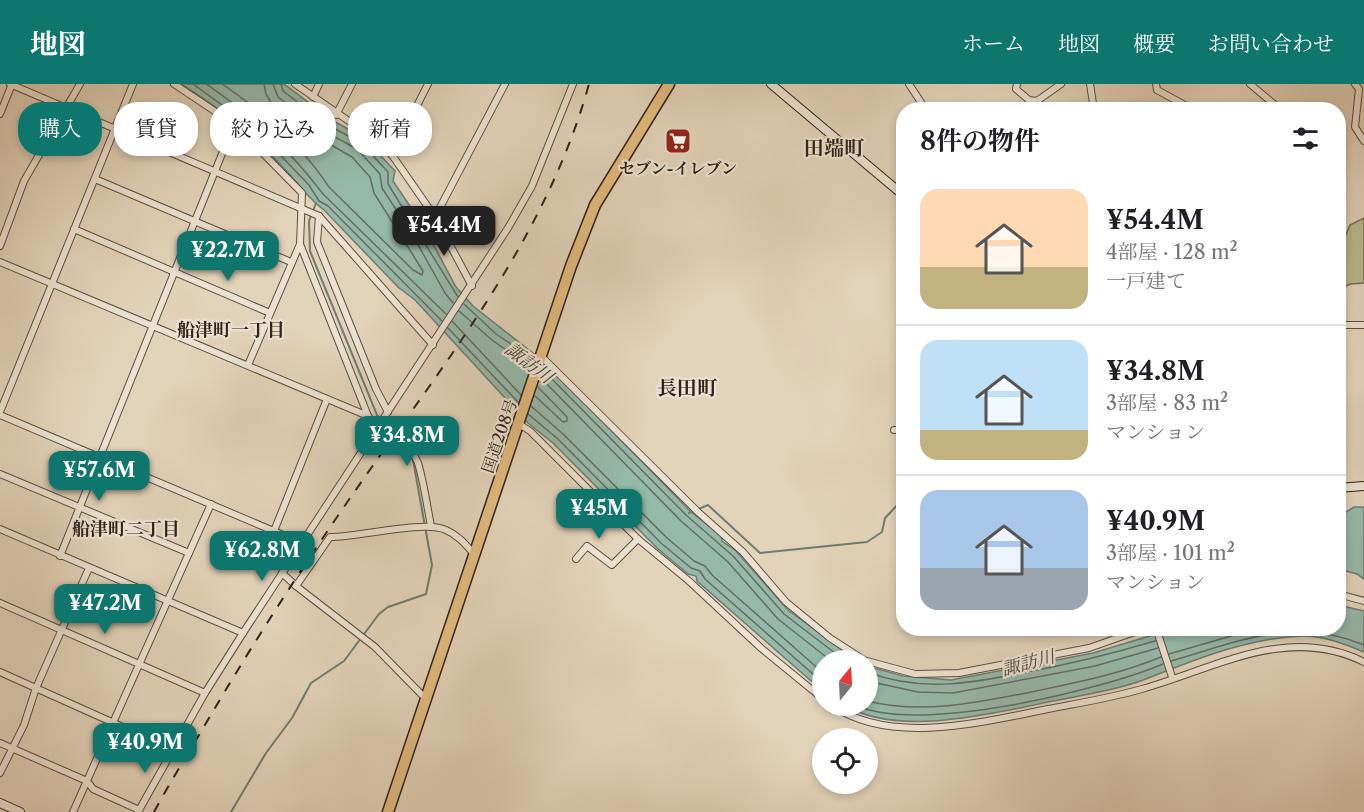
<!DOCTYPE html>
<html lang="ja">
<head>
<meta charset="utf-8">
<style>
	:root { --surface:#fff; --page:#f6f6f6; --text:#202124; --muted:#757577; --line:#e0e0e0; --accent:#0f766e }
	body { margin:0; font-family:"Libre Caslon Text","Noto Serif JP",serif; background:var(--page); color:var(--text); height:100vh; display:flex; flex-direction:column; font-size:22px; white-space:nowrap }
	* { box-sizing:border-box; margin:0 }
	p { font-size:20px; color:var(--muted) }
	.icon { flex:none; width:33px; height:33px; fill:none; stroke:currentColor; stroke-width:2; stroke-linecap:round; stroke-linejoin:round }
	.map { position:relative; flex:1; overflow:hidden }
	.drawer { position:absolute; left:896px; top:18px; width:450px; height:534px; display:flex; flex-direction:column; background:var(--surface); border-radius:24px; box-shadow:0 3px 9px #0003 }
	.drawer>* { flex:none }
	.top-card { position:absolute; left:18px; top:18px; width:570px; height:54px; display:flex; gap:12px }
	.needle { width:39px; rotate:18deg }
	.controls { position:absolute; left:812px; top:566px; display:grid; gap:12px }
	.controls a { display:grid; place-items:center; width:66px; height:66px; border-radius:50%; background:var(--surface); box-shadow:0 3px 9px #0003; font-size:30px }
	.price { position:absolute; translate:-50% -51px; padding:0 14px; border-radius:12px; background:var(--accent); color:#fff; font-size:20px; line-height:39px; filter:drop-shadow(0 2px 3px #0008) }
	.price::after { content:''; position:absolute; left:50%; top:36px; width:18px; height:14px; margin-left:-9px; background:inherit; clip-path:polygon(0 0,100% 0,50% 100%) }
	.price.active { background:#222; color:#fff }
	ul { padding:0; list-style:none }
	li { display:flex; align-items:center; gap:18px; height:150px; padding:0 24px }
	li+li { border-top:2px solid var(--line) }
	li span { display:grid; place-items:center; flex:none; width:168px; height:120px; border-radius:18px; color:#555 }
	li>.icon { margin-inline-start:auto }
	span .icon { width:72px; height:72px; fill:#fffc; stroke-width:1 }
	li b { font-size:26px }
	h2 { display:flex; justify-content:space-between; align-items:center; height:72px; padding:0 24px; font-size:26px }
	.tag { padding:0 21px; border-radius:24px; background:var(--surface); box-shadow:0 3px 9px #0003; font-size:21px; line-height:54px }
	.tag.active { background:var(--accent); color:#fff }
	header { display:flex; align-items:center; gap:36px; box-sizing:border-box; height:84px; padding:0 30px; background:var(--accent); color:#fff }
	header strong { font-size:28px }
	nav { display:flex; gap:33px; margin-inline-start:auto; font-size:21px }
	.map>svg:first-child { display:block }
	.green { fill:#bbba8b; stroke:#766e52; stroke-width:1.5 }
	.water { fill:#96b9aa; stroke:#6e7d70; stroke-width:1.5 }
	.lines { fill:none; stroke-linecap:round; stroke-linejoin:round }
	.shore { stroke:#646e61; stroke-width:1.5 }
	.stream { stroke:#6e7d70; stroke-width:2 }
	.street-casing { stroke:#5e4e40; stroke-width:8 }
	.secondary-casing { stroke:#312218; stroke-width:10 }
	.highway-casing { stroke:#312218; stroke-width:13 }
	.street { stroke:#ede2d2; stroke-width:6 }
	.secondary { stroke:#ede2d2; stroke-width:8 }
	.highway { stroke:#e2ba7d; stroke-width:10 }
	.rail { stroke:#312218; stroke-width:2; stroke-dasharray:10 10; stroke-linecap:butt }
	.labels { text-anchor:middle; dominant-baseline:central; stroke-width:4.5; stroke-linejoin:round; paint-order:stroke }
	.poi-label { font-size:16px; font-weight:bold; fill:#312218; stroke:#ede2d2 }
	.street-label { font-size:16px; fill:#312218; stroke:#ede2d2 }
	.neighbourhood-label { font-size:18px; font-weight:bold; fill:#312218; stroke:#ede2d2 }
	.water-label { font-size:18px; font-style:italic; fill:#4a483c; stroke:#ede2d2 }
	.quarter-label { font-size:20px; font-weight:bold; fill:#312218; stroke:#ede2d2 }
</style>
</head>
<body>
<header>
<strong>地図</strong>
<nav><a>ホーム</a><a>地図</a><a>概要</a><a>お問い合わせ</a></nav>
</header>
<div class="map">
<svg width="1364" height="728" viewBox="0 0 1364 728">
	<rect width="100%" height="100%" fill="#e3d3ba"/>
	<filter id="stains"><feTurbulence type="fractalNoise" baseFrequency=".00333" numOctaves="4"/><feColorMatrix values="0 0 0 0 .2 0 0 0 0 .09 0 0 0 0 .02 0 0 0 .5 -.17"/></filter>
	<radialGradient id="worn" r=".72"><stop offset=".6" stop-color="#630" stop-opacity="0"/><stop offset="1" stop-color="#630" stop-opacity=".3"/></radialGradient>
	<polygon class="green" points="1364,134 1364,199 1350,200 1338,206 1338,170 1350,141"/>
	<g class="water">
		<path d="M181 0H284L332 36 364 54 395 87 393 97 424 143 456 203 473 222 548 281 691 428 721 451 722 457 736 467 788 526 856 576H822V605L810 596 697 497 696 492 688 490 657 464 553 359 528 339 415 216 398 203 324 126C308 115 296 96 281 81 250 49 219 23 181 0Z"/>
		<polygon points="1354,423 1364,423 1364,495 1357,490 1338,485 1338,433"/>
		<path d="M1338 521 1364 527V568C1345 560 1324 552 1303 552 1250 553 1194 576 1146 595 1117 606 1084 611 1053 617 995 629 898 654 844 621H867V582L903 592 951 596 1093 569 1173 545 1338 544Z"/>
	</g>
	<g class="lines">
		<g class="shore">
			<polyline points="193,0 255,45 309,101 319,117 328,122 442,237"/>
			<path d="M206 0C253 32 289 65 323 110L446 230"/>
			<path d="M222 0C262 27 302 62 329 103L413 186 422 191 423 187 374 109 370 93 352 73 319 54 272 20 266 10 264 0"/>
			<polyline points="273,0 278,13 324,47 357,65 380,90 382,104 412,150 445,209 453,219"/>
			<polyline points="281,0 283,7 328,41 361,59 388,88 388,100 458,213"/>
			<polyline points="464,220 496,250 533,275"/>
			<polyline points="459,227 492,256 530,283"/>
			<polyline points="452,237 521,311"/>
			<polyline points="448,244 518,318"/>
			<polyline points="543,286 686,431 733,472 784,530 844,576"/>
			<polyline points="541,294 681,437 728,478 778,535 830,576"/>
			<polyline points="535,312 563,338 567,337 567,333 538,303"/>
			<polyline points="531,322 563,350 666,453 694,477 705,482 712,491 822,588"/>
			<polyline points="528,330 558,355 661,459 691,484 700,487 705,495 822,598"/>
			<polyline points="1169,570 1259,544"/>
			<path d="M1171 577C1240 557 1294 532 1364 561"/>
			<path d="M867 588C920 608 968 600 1021 589 1067 581 1111 570 1155 557"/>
			<polyline points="867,597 918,608 953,609 1095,582 1158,564"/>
			<path d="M867 617C923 631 981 618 1036 607 1079 598 1120 590 1161 573"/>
			<path d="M856 621C916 651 1102 606 1163 580"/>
		</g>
		<g class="stream">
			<polyline points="689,429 708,421 760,469 867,458 882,448 885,434 903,415"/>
			<polyline points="231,728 266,669 292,634 311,599 344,577 379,530 388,523 426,510 432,481 413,376 377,331 310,167 309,137 316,119"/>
		</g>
		<g class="street-casing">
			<g id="street">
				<polyline points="10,0 319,132 433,261"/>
				<polyline points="174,0 234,40 302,109 300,160 368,332 378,344"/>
				<polyline points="295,0 375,55 392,71 435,133 472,202"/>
				<polyline points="909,0 926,26"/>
				<polyline points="1017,0 1016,5 1029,16 1037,17 1061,0"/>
				<polyline points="1090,0 1094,26"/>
				<polyline points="1156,0 1157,6 1194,26"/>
				<polyline points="1250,0 1281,26"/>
				<polyline points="1355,0 1359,5 1355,43 1364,57"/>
				<polyline points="313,13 319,0"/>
				<polyline points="0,30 12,0"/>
				<polyline points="336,31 352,0"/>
				<polyline points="392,71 428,0"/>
				<polyline points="95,95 291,178"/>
				<polyline points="896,105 903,96"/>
				<polyline points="319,132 317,158 376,305 388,328"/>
				<polyline points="435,133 505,0"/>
				<polyline points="74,145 270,229"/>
				<polyline points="0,162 24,97 80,0"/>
				<polyline points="0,178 368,332"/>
				<polyline points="1338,241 1364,241"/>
				<polyline points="542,273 698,428 743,468 786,518 830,554 864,576"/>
				<polyline points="248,281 300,160"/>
				<polyline points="0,328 133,0"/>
				<polyline points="0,331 302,459"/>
				<polyline points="519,340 530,347 638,455 689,497 761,564 822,614"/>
				<path d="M413 343 403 350C405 362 414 368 418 379 424 399 427 422 431 442"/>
				<polyline points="894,346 903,346"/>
				<polyline points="0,390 189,469"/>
				<polyline points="0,445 243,549"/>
				<polyline points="274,447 327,315"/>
				<polyline points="60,472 234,40"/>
				<polyline points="576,475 587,462 612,481 638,455"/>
				<polyline points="282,489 296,502"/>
				<polyline points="1338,510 1364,517"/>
				<polyline points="0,519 205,609"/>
				<polyline points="1156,544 1172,593"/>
				<polyline points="867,577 915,590 959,589 1089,564 1146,544"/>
				<polyline points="0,588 174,666"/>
				<path d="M426 615 375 563 296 502 330 453C359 453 423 436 446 446 458 451 466 461 474 470"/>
				<path d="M832 621C889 662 984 638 1048 625 1079 619 1111 614 1142 605 1216 584 1287 540 1364 578"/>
				<polyline points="0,659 87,697 93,705 139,726"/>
				<polyline points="0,689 24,641 36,604 89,484"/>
				<polyline points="73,728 211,420"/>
				<polyline points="138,728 205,609 243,549 508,144 532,102 573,0"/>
			</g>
		</g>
		<g class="secondary-casing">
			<g id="secondary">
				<polyline points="771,0 903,111"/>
				<polyline points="1338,404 1364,402"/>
				<polyline points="0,719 20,728"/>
			</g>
		</g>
		<g class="highway-casing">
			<polyline id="highway" points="388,728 571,182 595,121 669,0"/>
		</g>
		<use href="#street" class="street"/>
		<use href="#secondary" class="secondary"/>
		<use href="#highway" class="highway"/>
		<path class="rail" d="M154 728C169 700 186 673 202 646 255 555 313 466 374 380 459 260 549 144 589 0"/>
	</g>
	<defs>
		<g id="supermarket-square" transform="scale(1.35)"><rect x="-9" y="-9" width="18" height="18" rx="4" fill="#8f2418" stroke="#ede2d2"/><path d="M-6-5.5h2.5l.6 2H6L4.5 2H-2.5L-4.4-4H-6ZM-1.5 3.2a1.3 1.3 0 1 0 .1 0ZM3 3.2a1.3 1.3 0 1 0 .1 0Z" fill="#fff"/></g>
	</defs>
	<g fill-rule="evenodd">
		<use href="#supermarket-square" x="678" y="57"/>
	</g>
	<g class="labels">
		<g class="poi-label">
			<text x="678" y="84">セブン-イレブン</text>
		</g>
		<g class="street-label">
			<text transform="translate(499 352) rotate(-71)">国道208号</text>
		</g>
		<g class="neighbourhood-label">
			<text x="231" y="246">船津町一丁目</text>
			<text x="126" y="445">船津町二丁目</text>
		</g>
		<g class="water-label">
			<text transform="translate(529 279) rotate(37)">諏訪川</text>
			<text transform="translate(1028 579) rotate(-15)">諏訪川</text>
		</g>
		<g class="quarter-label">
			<text x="834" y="64">田端町</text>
			<text x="687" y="304">長田町</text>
		</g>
	</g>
	<rect width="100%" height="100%" filter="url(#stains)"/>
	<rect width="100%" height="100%" fill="url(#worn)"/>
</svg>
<div class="controls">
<a><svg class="needle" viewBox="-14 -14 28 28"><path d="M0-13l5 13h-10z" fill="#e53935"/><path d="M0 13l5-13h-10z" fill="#757577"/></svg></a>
<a><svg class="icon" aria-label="locate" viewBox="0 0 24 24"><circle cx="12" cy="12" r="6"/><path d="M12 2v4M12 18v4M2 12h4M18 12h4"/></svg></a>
</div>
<b class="price active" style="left:444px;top:173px">¥54.4M</b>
<b class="price" style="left:228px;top:198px">¥22.7M</b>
<b class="price" style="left:407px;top:383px">¥34.8M</b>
<b class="price" style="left:99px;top:418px">¥57.6M</b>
<b class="price" style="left:599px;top:456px">¥45M</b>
<b class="price" style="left:262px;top:498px">¥62.8M</b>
<b class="price" style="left:105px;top:551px">¥47.2M</b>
<b class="price" style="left:145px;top:690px">¥40.9M</b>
<div class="top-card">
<a class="tag active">購入</a>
<a class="tag">賃貸</a>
<a class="tag">絞り込み</a>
<a class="tag">新着</a>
</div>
<section class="drawer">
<h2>8件の物件<svg class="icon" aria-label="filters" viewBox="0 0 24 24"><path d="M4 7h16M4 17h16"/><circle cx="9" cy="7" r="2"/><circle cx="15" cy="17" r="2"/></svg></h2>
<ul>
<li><span style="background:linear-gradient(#ffd9b3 65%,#c2b280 0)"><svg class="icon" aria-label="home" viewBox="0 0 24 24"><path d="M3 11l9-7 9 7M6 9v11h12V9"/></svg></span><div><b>¥54.4M</b><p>4部屋 · 128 m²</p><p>一戸建て</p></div></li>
<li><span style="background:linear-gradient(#bfe0f5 75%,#c2b280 0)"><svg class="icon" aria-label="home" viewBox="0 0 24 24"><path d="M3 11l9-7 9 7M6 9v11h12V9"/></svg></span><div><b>¥34.8M</b><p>3部屋 · 83 m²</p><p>マンション</p></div></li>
<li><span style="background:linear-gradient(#a9c7e8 65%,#9aa5b1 0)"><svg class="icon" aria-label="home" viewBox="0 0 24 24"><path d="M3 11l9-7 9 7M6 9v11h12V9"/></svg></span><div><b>¥40.9M</b><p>3部屋 · 101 m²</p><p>マンション</p></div></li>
</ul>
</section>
</div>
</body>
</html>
